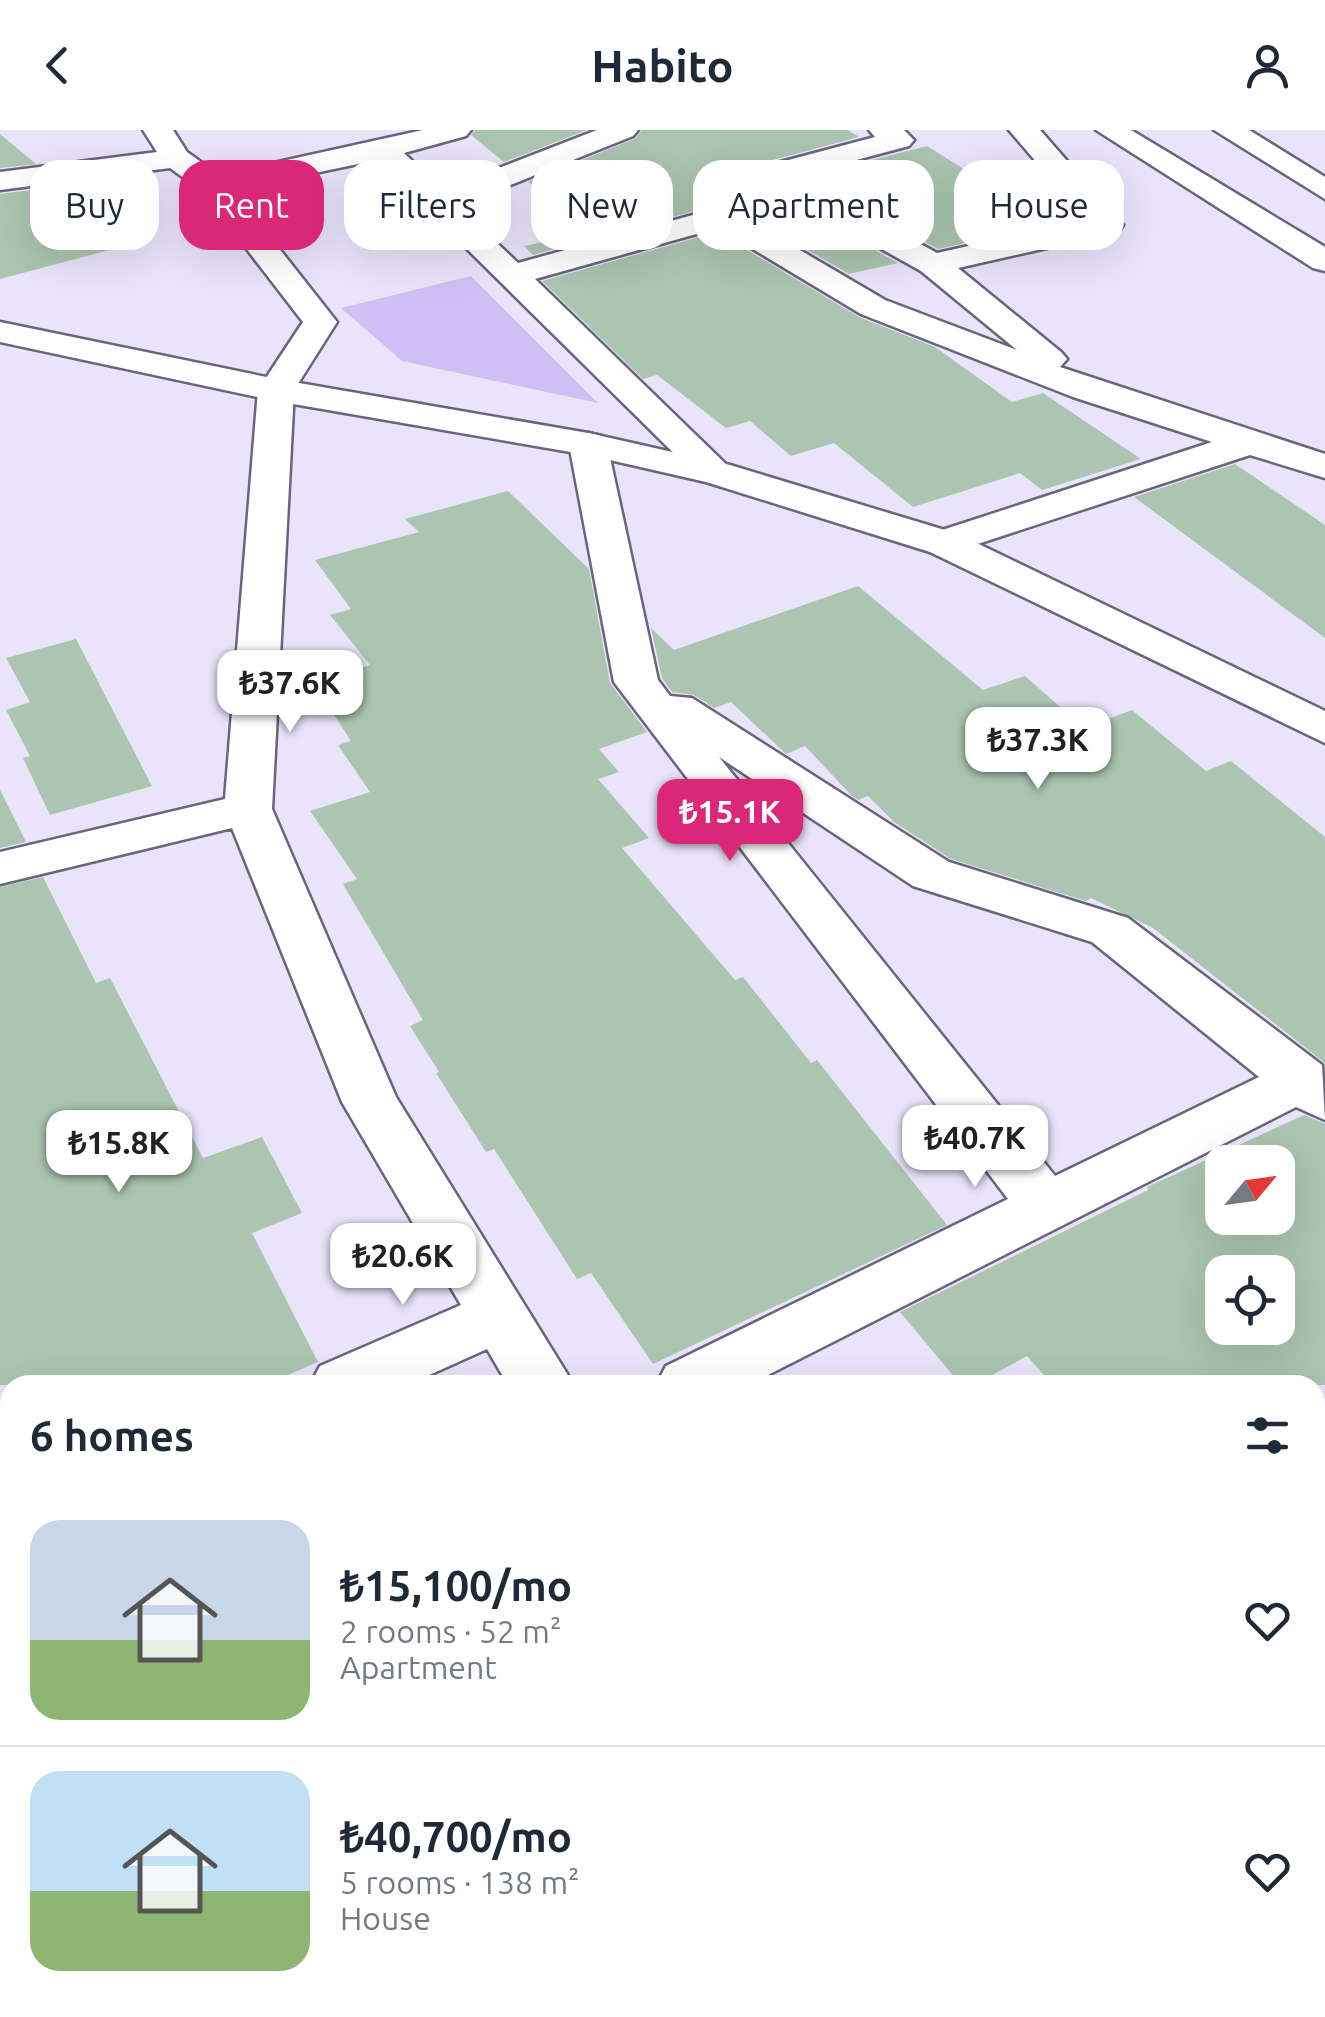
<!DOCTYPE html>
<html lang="en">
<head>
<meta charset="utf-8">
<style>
	:root { --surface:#fff; --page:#f6f6f7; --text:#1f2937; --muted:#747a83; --line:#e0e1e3; --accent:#db2777 }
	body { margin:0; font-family:Ubuntu,sans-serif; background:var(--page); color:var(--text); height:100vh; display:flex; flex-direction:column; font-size:38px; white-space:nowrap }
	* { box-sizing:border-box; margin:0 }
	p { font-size:32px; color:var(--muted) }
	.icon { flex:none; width:55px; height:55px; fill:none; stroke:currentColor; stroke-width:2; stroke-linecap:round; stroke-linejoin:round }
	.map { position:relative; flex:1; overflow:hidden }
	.side { position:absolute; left:0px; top:1245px; width:1325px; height:642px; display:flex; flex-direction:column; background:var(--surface); border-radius:30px 30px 0 0; box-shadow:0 10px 40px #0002 }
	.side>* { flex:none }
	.hud { position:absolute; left:30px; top:30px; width:1265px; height:90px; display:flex; gap:20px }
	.needle { width:65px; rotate:61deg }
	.tools { position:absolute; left:1205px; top:1015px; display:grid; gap:20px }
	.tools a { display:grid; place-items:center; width:90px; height:90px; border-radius:20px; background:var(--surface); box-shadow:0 10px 40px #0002; font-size:50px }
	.price { position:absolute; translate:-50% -85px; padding:0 22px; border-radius:20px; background:#fff; color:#222; font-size:32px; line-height:65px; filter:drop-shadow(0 2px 5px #0008) }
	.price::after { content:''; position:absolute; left:50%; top:60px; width:30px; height:22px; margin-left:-15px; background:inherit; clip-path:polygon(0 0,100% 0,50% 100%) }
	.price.active { background:var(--accent); color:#fff }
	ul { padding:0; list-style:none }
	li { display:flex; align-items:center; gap:30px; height:250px; padding:0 30px }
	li+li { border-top:2px solid var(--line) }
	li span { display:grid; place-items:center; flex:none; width:280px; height:200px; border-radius:30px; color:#555 }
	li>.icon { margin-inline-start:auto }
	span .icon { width:120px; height:120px; fill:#fffc; stroke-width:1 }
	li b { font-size:42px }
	h2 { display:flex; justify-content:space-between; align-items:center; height:120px; padding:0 30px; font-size:42px }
	.pill { padding:0 35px; border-radius:30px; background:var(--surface); box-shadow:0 10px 40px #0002; font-size:35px; line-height:90px }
	.pill.active { background:var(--accent); color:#fff }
	header { display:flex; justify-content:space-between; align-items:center; height:130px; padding:0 30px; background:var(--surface); font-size:45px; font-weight:600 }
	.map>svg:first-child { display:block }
	.green { fill:#cfbff5 }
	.building { fill:#abc5b0; fill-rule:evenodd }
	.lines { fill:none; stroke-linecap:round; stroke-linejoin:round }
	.service-casing { stroke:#6b647d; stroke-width:6 }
	.minor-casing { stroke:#6b647d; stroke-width:5 }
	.tertiary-casing { stroke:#6b647d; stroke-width:5 }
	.primary-casing { stroke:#6b647d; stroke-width:5 }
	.service { fill:#fff; fill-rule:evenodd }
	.minor { fill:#fff; fill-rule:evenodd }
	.tertiary { fill:#fff; fill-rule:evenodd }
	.primary { fill:#fff; fill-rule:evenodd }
</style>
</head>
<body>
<header><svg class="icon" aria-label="back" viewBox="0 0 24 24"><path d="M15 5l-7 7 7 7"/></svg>Habito<svg class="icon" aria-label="person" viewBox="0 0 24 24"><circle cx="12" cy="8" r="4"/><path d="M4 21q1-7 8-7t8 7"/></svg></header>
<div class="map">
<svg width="1325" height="1887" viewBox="0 0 1325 1887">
	<rect width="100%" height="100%" fill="#eae4fb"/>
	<polygon class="green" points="471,146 598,273 402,231 341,178"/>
	<g class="building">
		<polygon points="475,0 587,0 504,32 471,5"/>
		<polygon points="642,0 848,0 859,7 757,34 709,77 533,125 524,116 588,103 528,52 634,9"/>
		<polygon points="0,4 36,34 0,38"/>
		<polygon points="927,16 967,41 995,35 1079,88 938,119 806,47"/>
		<polygon points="62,56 132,114 0,149 0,64"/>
		<polygon points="773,63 898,133 849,144 748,85"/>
		<polygon points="717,102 859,187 935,217 1012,272 1043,263 1141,329 1042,360 1020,343 913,377 834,313 791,326 750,291 726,298 657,245 643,249 542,151"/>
		<polygon points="1235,334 1325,395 1325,508 1134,367"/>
		<polygon points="508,361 589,439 610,553 647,602 599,619 619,642 598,649 649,708 622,718 735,850 743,847 811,933 817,930 947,1095 653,1234 591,1143 577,1149 494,1019 486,1022 436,943 439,942 410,896 423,890 343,754 357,749 310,681 370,662 338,615 351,611 313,552 370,535 330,485 351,479 315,430 419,402 405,389"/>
		<polygon points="858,456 983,560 1025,546 1084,598 1132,580 1206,641 1231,631 1325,707 1325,933 1153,798 1091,768 1086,771 951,729 894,692 868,666 858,670 851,665 805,616 786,624 731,572 714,578 694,565 672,562 662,548 651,498 674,520"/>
		<polygon points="76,509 152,656 50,685 23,628 30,626 6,580 30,572 6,528"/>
		<polygon points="0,660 26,712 0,718"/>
		<polygon points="43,747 96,853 110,848 203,1028 262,1007 302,1083 252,1103 318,1232 264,1255 0,1255 0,757"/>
		<path d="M1304 985 1325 994V1255H1053L1027 1226 974 1255H961L900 1182 1148 1060 1147 1057ZM1222 1032H1278V1088H1222ZM1222 1142H1278V1198H1222Z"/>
	</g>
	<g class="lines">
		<g class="service-casing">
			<polygon id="service" points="1325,1360 1325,1398 1315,1402 1315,1364"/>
		</g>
		<g class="minor-casing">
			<g id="minor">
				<path d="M143 0H173L187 22 219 45 423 0H471L466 6 404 23 442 60 597 0H638L633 6 458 76 518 133 711 80 758 38 875 7 869 0H904L914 10 909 16 796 46 937 123 1086 90 1009 0H1040L1123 95 1118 102 958 138 1061 222 1067 229 1060 237 1325 324V348L1250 325 944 425 930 422 924 413 930 404 1212 312 1073 267 861 184 718 98 535 149 735 343 730 351H702L377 30 233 60 337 192 294 260 272 679 396 967 574 1255H508L487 1219 407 1255H310L320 1236 461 1175 342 972 232 698 0 754V722L225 669 258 260 303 192 202 61 170 38 0 60V42L157 22ZM772 58 921 141 1017 220 885 170 742 86Z"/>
				<path d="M588 303 601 306 607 314 658 550 670 566 692 568 949 732 1128 788 1322 935 1325 990 1296 977 748 1255H656L666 1236 1008 1069 614 552 569 314 575 306ZM719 627 913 756 1092 812 1259 947 1055 1046Z"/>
				<polygon points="10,1369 10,1430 0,1433 0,1372"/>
				<polygon points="10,1837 10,1878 50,1878 46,1887 0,1887 0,1841"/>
				<polygon points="886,1878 968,1878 971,1887 889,1887"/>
			</g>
		</g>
		<g class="tertiary-casing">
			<polygon id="tertiary" points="0,192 276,249 588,303 730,335 958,404 1325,581 1325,613 930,422 706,352 588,325 276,271 0,212"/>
		</g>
		<g class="primary-casing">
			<g id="primary">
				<polygon points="1096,0 1131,0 1325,117 1325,141 1313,138"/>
				<polygon points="1214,0 1249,0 1325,47 1325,69"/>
			</g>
		</g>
		<use href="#service" class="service"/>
		<use href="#minor" class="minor"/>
		<use href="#tertiary" class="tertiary"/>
		<use href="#primary" class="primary"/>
	</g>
</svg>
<div class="tools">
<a><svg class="needle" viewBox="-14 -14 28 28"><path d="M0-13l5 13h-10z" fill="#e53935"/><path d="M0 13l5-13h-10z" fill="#747a83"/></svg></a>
<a><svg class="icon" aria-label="locate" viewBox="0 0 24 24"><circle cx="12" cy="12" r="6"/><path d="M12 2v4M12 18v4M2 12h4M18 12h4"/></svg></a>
</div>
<b class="price" style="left:290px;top:605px">₺37.6K</b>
<b class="price" style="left:1038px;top:662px">₺37.3K</b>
<b class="price active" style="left:730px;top:734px">₺15.1K</b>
<b class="price" style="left:975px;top:1060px">₺40.7K</b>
<b class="price" style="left:119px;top:1065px">₺15.8K</b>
<b class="price" style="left:403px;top:1178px">₺20.6K</b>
<div class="hud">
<a class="pill">Buy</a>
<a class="pill active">Rent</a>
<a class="pill">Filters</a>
<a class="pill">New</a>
<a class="pill">Apartment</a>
<a class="pill">House</a>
</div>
<section class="side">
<h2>6 homes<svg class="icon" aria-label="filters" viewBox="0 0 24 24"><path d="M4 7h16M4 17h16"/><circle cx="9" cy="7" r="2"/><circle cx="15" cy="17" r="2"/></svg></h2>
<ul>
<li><span style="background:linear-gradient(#c9d6e8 60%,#8fb573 0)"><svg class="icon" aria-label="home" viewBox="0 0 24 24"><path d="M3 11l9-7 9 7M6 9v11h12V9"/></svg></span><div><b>₺15,100/mo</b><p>2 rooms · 52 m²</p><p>Apartment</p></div><svg class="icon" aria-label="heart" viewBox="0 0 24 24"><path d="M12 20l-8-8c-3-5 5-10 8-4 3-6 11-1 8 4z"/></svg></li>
<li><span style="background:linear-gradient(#bfe0f5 60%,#8fb573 0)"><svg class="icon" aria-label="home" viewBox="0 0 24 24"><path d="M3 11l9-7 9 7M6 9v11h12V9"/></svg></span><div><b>₺40,700/mo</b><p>5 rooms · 138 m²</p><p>House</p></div><svg class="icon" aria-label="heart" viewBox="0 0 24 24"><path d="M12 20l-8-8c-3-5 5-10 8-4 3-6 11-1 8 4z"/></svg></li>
</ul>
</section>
</div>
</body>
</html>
